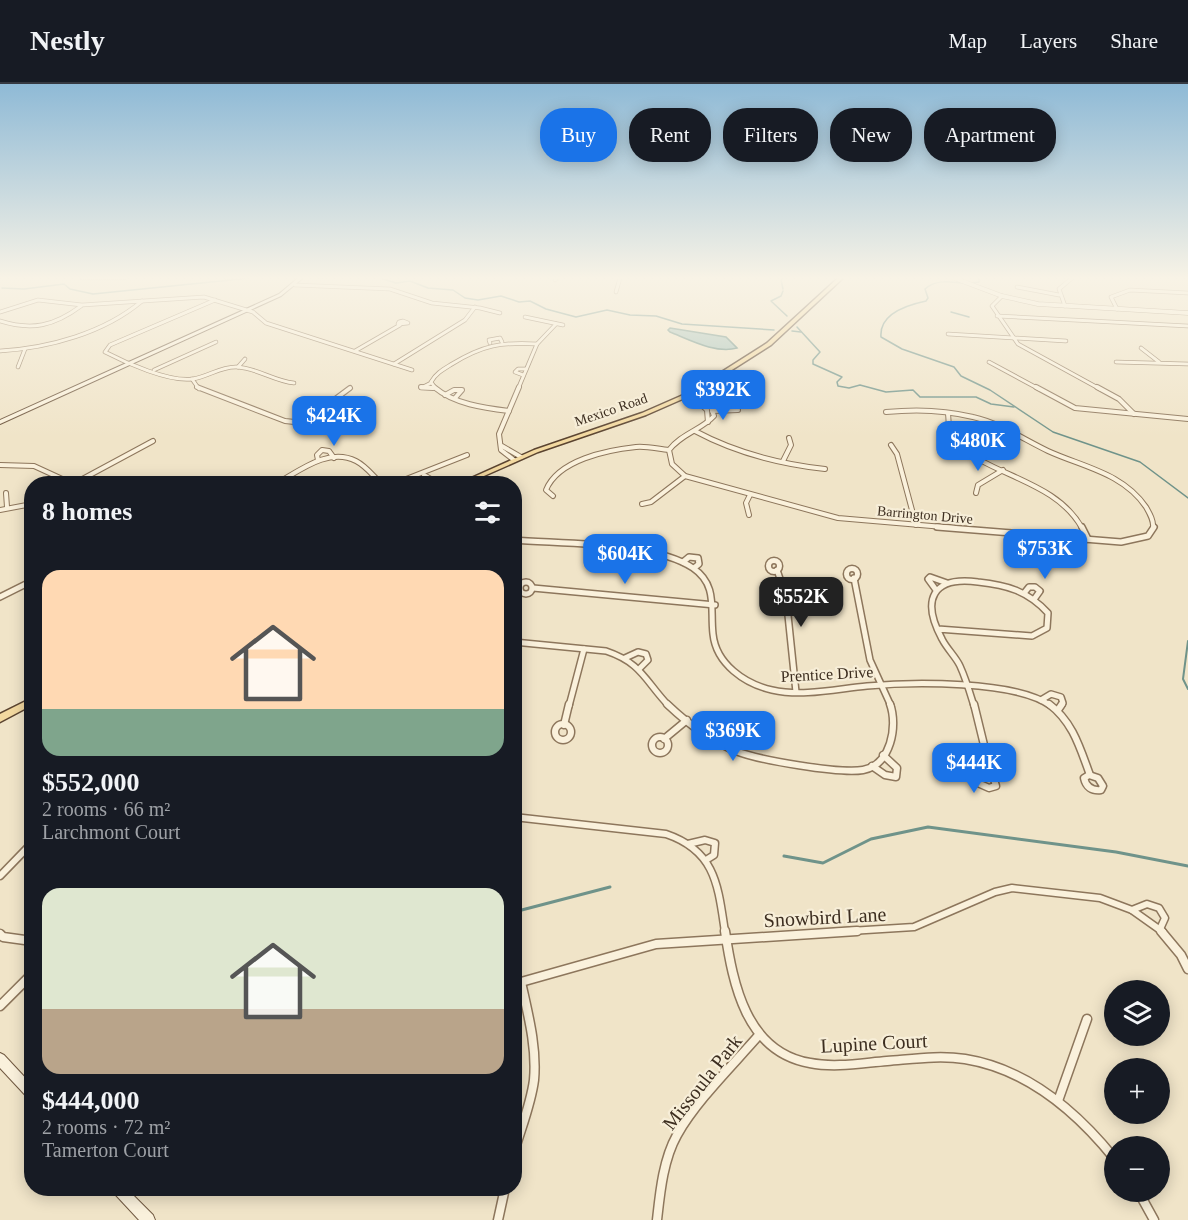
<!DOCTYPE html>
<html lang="en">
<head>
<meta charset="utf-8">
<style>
	:root { --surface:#171b24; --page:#20242c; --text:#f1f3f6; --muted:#9ea1a6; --line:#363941; --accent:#1a73e8 }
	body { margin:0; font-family:Georgia,serif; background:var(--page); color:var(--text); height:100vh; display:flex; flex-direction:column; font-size:22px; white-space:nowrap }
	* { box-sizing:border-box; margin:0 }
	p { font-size:20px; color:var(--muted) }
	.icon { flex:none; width:33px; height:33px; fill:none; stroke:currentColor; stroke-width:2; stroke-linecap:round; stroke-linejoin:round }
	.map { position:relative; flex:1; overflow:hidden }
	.panel { position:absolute; left:24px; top:392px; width:498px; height:720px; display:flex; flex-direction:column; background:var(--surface); border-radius:24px; box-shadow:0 3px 15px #0003 }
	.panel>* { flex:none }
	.top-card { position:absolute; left:540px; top:24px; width:558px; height:54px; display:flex; gap:12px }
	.buttons { position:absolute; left:1104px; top:896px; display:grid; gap:12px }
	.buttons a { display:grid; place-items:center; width:66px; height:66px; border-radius:50%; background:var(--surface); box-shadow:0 3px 15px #0003; font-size:30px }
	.price { position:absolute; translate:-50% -51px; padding:0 14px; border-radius:12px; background:var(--accent); color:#fff; font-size:20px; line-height:39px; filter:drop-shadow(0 2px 3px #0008) }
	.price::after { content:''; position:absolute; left:50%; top:36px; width:18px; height:14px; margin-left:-9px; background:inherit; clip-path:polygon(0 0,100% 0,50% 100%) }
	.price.active { background:#222; color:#fff }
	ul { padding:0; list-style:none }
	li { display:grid; align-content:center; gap:12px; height:318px; padding:0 18px }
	li span { display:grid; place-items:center; height:186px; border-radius:18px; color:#555 }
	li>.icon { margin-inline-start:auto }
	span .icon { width:108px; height:108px; fill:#fffc; stroke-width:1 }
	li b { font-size:26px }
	h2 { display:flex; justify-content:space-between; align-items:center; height:72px; padding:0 18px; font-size:26px }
	.chip { padding:0 21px; border-radius:24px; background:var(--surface); box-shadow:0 3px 15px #0003; font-size:21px; line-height:54px }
	.chip.active { background:var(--accent); color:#fff }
	header { display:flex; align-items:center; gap:36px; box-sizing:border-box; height:84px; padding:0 30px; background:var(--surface); border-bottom:2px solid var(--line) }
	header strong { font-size:28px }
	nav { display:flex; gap:33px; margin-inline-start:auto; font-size:21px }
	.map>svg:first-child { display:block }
	.water { fill:#a9c4bc; stroke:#6f938a; stroke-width:1.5 }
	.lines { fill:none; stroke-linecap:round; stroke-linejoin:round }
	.stream-far2 { stroke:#6f938a; stroke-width:1.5 }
	.stream-far1 { stroke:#6f938a; stroke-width:2 }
	.stream { stroke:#6f938a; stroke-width:3 }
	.minor-far4-casing { stroke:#8d765c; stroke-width:4.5 }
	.minor-far3-casing { stroke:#8d765c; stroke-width:6 }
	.minor-far2-casing { stroke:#8d765c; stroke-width:8 }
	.minor-far1-casing { stroke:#8d765c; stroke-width:9 }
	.minor-casing { stroke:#8d765c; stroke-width:11 }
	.tertiary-casing { stroke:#8d765c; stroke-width:5 }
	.secondary-casing { stroke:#6f573f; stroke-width:2 }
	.primary-casing { stroke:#5b4430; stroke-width:3 }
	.minor-far4 { stroke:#faf1dc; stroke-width:3 }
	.minor-far3 { stroke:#faf1dc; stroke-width:4 }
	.minor-far2 { stroke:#faf1dc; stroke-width:5 }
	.minor-far1 { stroke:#faf1dc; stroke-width:6 }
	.minor { stroke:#faf1dc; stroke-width:8 }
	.tertiary { stroke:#faf1dc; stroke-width:4 }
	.secondary { fill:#faf1dc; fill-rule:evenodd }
	.primary { fill:#f3d9a0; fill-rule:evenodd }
	.labels { text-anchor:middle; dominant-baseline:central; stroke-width:4.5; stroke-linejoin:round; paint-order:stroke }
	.far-street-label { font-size:14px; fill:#3d2e20; stroke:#f7eed8 }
	.street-label { font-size:16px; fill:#3d2e20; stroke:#f7eed8 }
	.near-street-label { font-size:20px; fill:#3d2e20; stroke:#f7eed8 }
</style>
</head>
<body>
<header>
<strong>Nestly</strong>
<nav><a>Map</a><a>Layers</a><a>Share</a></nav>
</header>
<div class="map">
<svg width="1188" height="1136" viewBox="0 0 1188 1136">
	<rect width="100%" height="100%" fill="#f0e4c8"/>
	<path class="water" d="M670 244 726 253 737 264C716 270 690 256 670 248L668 246Z"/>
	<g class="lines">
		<g class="stream-far2">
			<polyline points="317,194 322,194"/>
			<polyline points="380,194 396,199 410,197 428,204 453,206 465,214 478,216 501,212 519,218 530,217 546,225 576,233 607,226 630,231 656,232 682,240 774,246"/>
			<polyline points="783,194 781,196 783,205"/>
			<path d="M963 199C949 198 936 195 925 205L928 214 926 217C907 221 879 230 881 253L902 265 954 283 961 292 990 306 1053 348 1140 378 1188 414"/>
			<polyline points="971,199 979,198 979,194"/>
			<polyline points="2,204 24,205 64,200 70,205 93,210 250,194"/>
			<polyline points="783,207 781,212 771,217 787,232"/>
			<polyline points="951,228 969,233"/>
			<polyline points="797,243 820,268 813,276 813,280 842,293 837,298 838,302 849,304 860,301 886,308 913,306 920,313 976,313 991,320 1014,323"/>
			<polyline points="792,247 801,248"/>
		</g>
		<polyline class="stream-far1" points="1188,557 1183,595 1188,605"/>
		<g class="stream">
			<polyline points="784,772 823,779 871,755 928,743 1116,768 1188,782"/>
			<polyline points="514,828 610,803"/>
		</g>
		<g class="minor-far4-casing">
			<g id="minor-far4">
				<polyline points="82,194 124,194"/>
				<polyline points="555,196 557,194"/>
				<polyline points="295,201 390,205 432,219 480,224 500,229"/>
				<polyline points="1017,203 1059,211"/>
				<polyline points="616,208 620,194"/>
				<polyline points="1002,212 992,222 1018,260 1100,305"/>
				<path d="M215 216 110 261 105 268C126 279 169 298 192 295 208 293 221 282 237 283 257 284 274 297 294 299"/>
				<polyline points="1065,222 1059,205 1072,194"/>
				<polyline points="1117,225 1111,213 1130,206 1188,209"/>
				<polyline points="0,228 38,216 82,221 204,213 253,228 266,239 412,286"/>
				<polyline points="997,232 1188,242"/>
				<polyline points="525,233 563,241"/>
				<path d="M0 237C32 247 54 242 81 222"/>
				<polygon points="403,237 408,239 398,240 399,238"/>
				<polyline points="948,250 1066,257"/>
				<polyline points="490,259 489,256 500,254 502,258"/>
				<polyline points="1141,264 1159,278"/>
				<path d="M0 267C49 264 104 249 142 217"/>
				<polyline points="355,267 400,241"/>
				<polyline points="989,278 1039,305"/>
				<polyline points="1116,278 1188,280"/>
				<polyline points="394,280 465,236 475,223"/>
				<polyline points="18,283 25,265"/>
				<polyline points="238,283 245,275"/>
				<polyline points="154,286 216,258"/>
				<polyline points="523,291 515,288 518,285 526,285"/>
				<polyline points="192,295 199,305"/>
				<polyline points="431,299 421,304 433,304"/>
				<path d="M436 305 431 298C436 289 444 285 452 280 483 261 501 258 537 260"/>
				<polyline points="518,305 537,260 556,240"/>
			</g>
		</g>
		<g class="minor-far3-casing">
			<g id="minor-far3">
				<polyline points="197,303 285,337 323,341"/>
				<polyline points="421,303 433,304"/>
				<path d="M434 303C454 320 484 324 509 327"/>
				<polyline points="1036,303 1075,324 1188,335"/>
				<polyline points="1097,303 1119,315 1134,330"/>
				<path d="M692 309 710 320 714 332C701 346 681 350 669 366L672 380 685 392 838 434 955 444"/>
				<polyline points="445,311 454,306 462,306 455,314"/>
				<polyline points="695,311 695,315 707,326 708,338"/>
				<polyline points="712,327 738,326"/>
				<path d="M886 328C915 325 945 326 973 333 1000 339 1023 355 1048 367 1083 383 1123 389 1146 423 1150 430 1154 437 1153 444"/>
				<path d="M948 330C949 337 948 346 952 353 958 363 970 370 980 376 1016 396 1061 406 1082 444"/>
				<polyline points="303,339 350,304"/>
				<path d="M695 347C736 369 779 380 825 385"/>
				<polyline points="891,361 897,370 916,441"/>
				<polyline points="502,362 521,373"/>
				<polyline points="318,376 317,371 322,366 329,367 334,374"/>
				<polyline points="514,376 501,366 499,350 519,303"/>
				<polyline points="783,377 791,361 789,354"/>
				<polyline points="0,381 34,382 71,399"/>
				<polyline points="424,391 438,399"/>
				<path d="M281 397C303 384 330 364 356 377 366 382 373 392 381 399"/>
				<polyline points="75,399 153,357"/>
				<polyline points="396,399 467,371"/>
				<polyline points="6,409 7,423"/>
				<polyline points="976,409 978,401 1003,386"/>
				<path d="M553 412 546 406C558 376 607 366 636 363 647 362 658 365 669 366"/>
				<polyline points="642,420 651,418 685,392"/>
				<polyline points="0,426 32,420"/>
				<polyline points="749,431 746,419 750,411"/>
			</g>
		</g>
		<g class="minor-far2-casing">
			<g id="minor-far2">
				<polyline points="937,443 1121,458 1148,452 1154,443"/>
				<polyline points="1082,443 1088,455"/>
				<path d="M514 456C561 460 655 458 693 484 718 501 710 525 713 550 716 580 745 600 772 606 803 613 836 605 867 602 910 598 1016 596 1051 622"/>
				<circle cx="774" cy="482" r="5.5"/>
				<polyline points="683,478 689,473 698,474 699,480 694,484"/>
				<circle cx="852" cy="490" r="5.5"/>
				<polyline points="777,486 786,512 796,608"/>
				<polyline points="854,494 870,576 891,622"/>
				<circle cx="526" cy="504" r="6"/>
				<polyline points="533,504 715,521"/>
				<polyline points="936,506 928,495 930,493 947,499"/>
				<polyline points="1025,508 1029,503 1035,503 1040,507 1035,514"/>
				<polyline points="0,513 32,497"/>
				<path d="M938 545 1032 552 1047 544 1048 529C1028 507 1007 501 978 498 932 492 921 516 942 555 947 565 956 573 960 582 966 595 970 609 974 622"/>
				<path d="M514 558 606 567C642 579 645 597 669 622"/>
				<polyline points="625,574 638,568 646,570 648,576 640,584"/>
				<polyline points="1041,616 1051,610 1061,613 1063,619 1061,622"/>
				<polyline points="569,622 584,565"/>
			</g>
		</g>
		<g class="minor-far1-casing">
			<g id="minor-far1">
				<path d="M667 620C687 639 710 657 736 667 758 676 840 690 863 686 891 681 898 642 890 620"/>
				<polyline points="974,620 985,665 988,690"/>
				<path d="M1049 620C1073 638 1080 664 1090 691"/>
				<polyline points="1058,626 1062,620"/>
				<circle cx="563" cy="648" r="8"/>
				<polyline points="564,641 569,620"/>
				<circle cx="660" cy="661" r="8"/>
				<polyline points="664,655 687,636"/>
				<polyline points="872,682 885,691 896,693 897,684 883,671"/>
				<polygon points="981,689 993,692 996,702 989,704 980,700 978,695"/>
				<path d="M1089 691 1098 694 1103 702 1101 706C1092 707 1086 703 1084 694Z"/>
				<path d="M514 733 666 750C716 767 718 802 725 848"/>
				<polyline points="688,760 705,756 715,759 714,771 706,776"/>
				<polyline points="0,792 32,759"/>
				<polyline points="1132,826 1147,820 1159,824 1165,834 1160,845"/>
				<polyline points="834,848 914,843 995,808 1012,804 1100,814 1132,826 1163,848"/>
			</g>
		</g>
		<g class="minor-casing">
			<g id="minor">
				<path d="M725 847C733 900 746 968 810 979 835 984 862 979 887 977 913 975 939 971 965 975 1027 985 1076 1027 1114 1074"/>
				<polyline points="1161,847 1181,871 1188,885"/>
				<polyline points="0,850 3,853 32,857"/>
				<polyline points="514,900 656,860 857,847"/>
				<polyline points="0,922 32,890"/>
				<polyline points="1058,1017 1087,935"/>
				<path d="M514 1068C521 1044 531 1020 534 996 537 963 528 930 521 898"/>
				<polyline points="1138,1107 1154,1136"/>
				<polyline points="498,1136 505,1104"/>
				<path d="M657 1136C660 1109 663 1076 677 1051 696 1017 733 981 759 951"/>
			</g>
		</g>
		<g class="tertiary-casing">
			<polyline id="tertiary" points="954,194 1002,212 1038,220 1188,229"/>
		</g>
		<g class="secondary-casing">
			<g id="secondary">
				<polygon points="298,194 303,194 281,212 0,340 0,336 279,210"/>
				<polygon points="0,969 4,971 32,1001 32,1016 28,1014 0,984"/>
				<polygon points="111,1104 126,1104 153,1131 155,1136 139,1136 113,1108"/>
			</g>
		</g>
		<g class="primary-casing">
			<g id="primary">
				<polygon points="838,194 843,194 771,261 694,310 646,331 538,368 468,399 460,399 534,366 642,329 690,308 767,259"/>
				<polygon points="32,614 32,621 0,638 0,630"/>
			</g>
		</g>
		<use href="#minor-far4" class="minor-far4"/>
		<use href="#minor-far3" class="minor-far3"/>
		<use href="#minor-far2" class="minor-far2"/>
		<use href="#minor-far1" class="minor-far1"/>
		<use href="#minor" class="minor"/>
		<use href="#tertiary" class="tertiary"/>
		<use href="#secondary" class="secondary"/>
		<use href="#primary" class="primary"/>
	</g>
	<linearGradient id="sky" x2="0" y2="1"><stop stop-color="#8fbad6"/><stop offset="0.55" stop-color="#f8f3e6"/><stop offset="1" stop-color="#f8f3e6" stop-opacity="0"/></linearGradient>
	<rect width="1188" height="353" fill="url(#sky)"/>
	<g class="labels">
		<g class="far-street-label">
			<text transform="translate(611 326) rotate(-19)">Mexico Road</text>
			<text transform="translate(925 431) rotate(5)">Barrington Drive</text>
		</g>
		<g class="street-label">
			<text transform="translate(827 590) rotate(-3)">Prentice Drive</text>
		</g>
		<g class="near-street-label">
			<text transform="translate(825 833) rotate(-3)">Snowbird Lane</text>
			<text transform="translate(874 959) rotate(-3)">Lupine Court</text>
			<text transform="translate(702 998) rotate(-52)">Missoula Park</text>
		</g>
	</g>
</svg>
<div class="buttons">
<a><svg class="icon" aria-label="layers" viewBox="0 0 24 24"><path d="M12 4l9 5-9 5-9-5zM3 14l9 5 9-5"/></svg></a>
<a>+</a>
<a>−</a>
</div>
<b class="price" style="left:723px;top:337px">$392K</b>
<b class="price" style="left:334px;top:363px">$424K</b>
<b class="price" style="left:978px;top:388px">$480K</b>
<b class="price" style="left:1045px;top:496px">$753K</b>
<b class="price" style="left:625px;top:501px">$604K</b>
<b class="price active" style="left:801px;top:544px">$552K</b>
<b class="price" style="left:733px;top:678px">$369K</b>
<b class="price" style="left:974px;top:710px">$444K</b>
<div class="top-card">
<a class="chip active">Buy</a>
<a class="chip">Rent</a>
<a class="chip">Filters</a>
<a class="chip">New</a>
<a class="chip">Apartment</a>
</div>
<section class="panel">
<h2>8 homes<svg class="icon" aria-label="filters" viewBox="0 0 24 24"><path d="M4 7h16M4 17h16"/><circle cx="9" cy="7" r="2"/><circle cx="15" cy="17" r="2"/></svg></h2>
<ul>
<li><span style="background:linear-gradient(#ffd9b3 75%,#7fa58c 0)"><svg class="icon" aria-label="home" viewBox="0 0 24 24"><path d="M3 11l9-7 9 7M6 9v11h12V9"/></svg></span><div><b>$552,000</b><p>2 rooms · 66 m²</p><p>Larchmont Court</p></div></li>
<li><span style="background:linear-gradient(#dfe7d0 65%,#b9a48a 0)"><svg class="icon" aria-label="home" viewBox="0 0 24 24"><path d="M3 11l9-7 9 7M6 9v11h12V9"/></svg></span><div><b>$444,000</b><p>2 rooms · 72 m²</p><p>Tamerton Court</p></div></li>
</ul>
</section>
</div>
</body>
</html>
